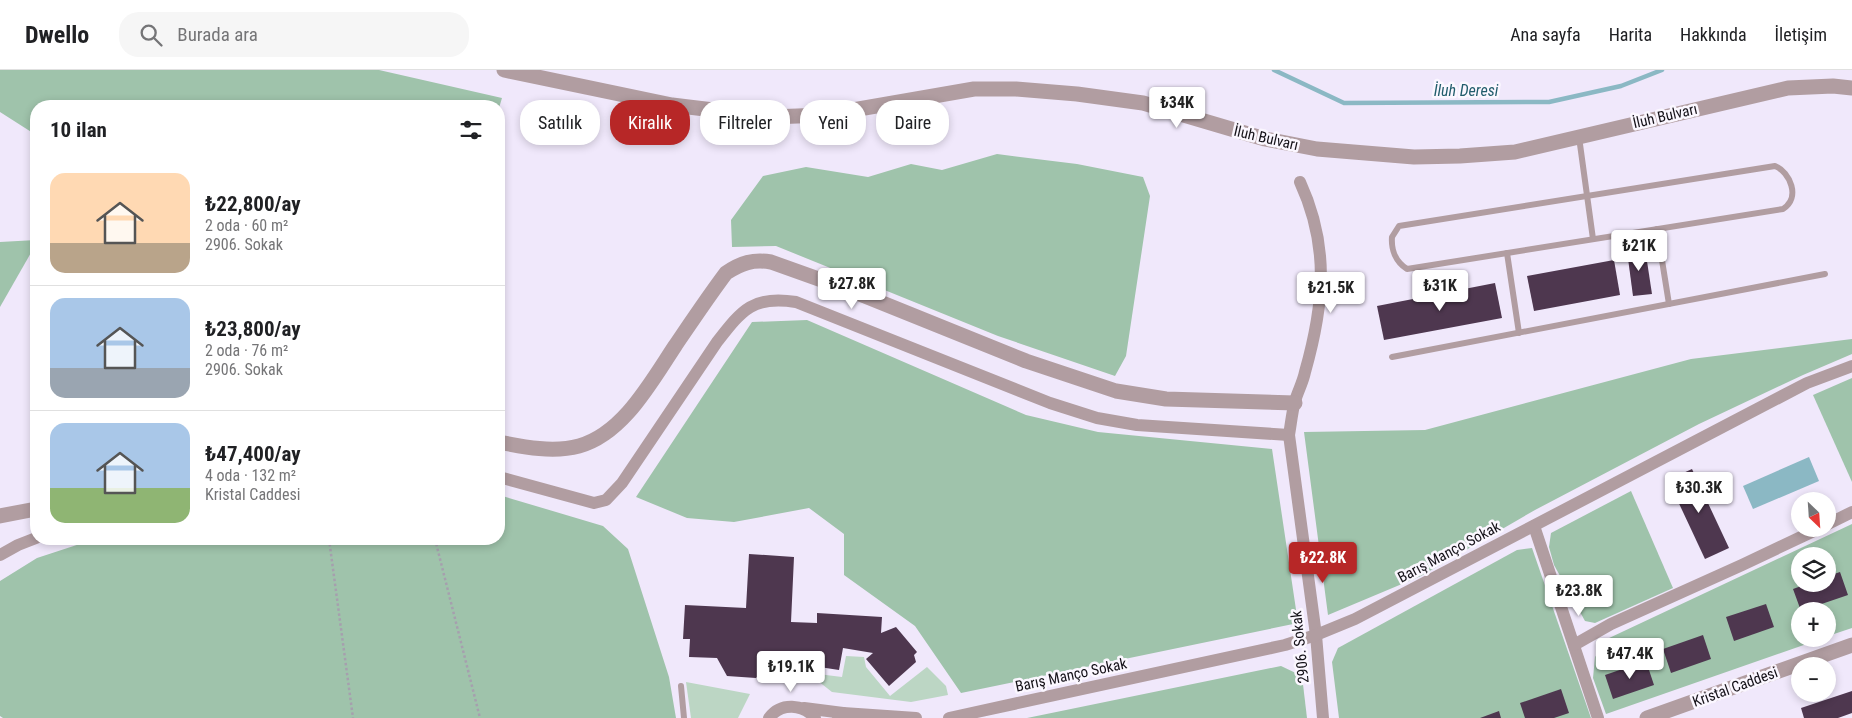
<!DOCTYPE html>
<html lang="tr">
<head>
<meta charset="utf-8">
<style>
	:root { --surface:#fff; --page:#f6f6f6; --text:#202124; --muted:#757577; --line:#e0e0e0; --accent:#b72727 }
	body { margin:0; font-family:"Roboto Condensed",sans-serif; background:var(--page); color:var(--text); height:100vh; display:flex; flex-direction:column; font-size:19px; white-space:nowrap }
	* { box-sizing:border-box; margin:0 }
	p { font-size:16px; color:var(--muted) }
	.icon { flex:none; width:28px; height:28px; fill:none; stroke:currentColor; stroke-width:2; stroke-linecap:round; stroke-linejoin:round }
	.map { position:relative; flex:1; overflow:hidden }
	.panel { position:absolute; left:30px; top:30px; width:475px; height:445px; display:flex; flex-direction:column; background:var(--surface); border-radius:20px; box-shadow:0 2px 8px #0003 }
	.panel>* { flex:none }
	.top-card { position:absolute; left:520px; top:30px; width:475px; height:45px; display:flex; gap:10px }
	.needle { width:32px; rotate:155deg }
	.buttons { position:absolute; left:1791px; top:422px; display:grid; gap:10px }
	.buttons a { display:grid; place-items:center; width:45px; height:45px; border-radius:50%; background:var(--surface); box-shadow:0 2px 8px #0003; font-size:25px }
	.price { position:absolute; translate:-50% -42px; padding:0 11px; border-radius:5px; background:#fff; color:#222; font-size:16px; line-height:32px; filter:drop-shadow(0 1px 2px #0008) }
	.price::after { content:''; position:absolute; left:50%; top:30px; width:15px; height:11px; margin-left:-8px; background:inherit; clip-path:polygon(0 0,100% 0,50% 100%) }
	.price.on { background:var(--accent); color:#fff }
	ul { padding:0; list-style:none }
	li { display:flex; align-items:center; gap:15px; height:125px; padding:0 20px }
	li+li { border-top:1px solid var(--line) }
	li span { display:grid; place-items:center; flex:none; width:140px; height:100px; border-radius:15px; color:#555 }
	li>.icon { margin-inline-start:auto }
	span .icon { width:60px; height:60px; fill:#fffc; stroke-width:1 }
	li b { font-size:21px }
	h2 { display:flex; justify-content:space-between; align-items:center; height:60px; padding:0 20px; font-size:21px }
	.pill { padding:0 18px; border-radius:20px; background:var(--surface); box-shadow:0 2px 8px #0003; font-size:18px; line-height:45px }
	.pill.on { background:var(--accent); color:#fff }
	header { display:flex; align-items:center; gap:30px; box-sizing:border-box; height:70px; padding:0 25px; background:var(--surface); border-bottom:1px solid var(--line) }
	header strong { font-size:24px }
	nav { display:flex; gap:28px; margin-inline-start:auto; font-size:18px }
	.search { width:350px; height:45px; background:var(--page); display:flex; align-items:center; gap:12px; box-sizing:border-box; padding:0 18px; border-radius:20px; color:var(--muted); font-size:19px }
	.map>svg:first-child { display:block }
	.green { fill:#bcd6c4 }
	.forest { fill:#9fc3ab; fill-rule:evenodd }
	.water { fill:#8bb8c4 }
	.lines { fill:none; stroke-linecap:round; stroke-linejoin:round }
	.stream { stroke:#8bb8c4; stroke-width:4.5 }
	.building { fill:#4e374f }
	.path { stroke:#a69fae; stroke-width:2.5; stroke-dasharray:2.5 2.5; stroke-linecap:butt }
	.service { stroke:#b19da1; stroke-width:6 }
	.minor { stroke:#b19da1; stroke-width:12 }
	.tertiary { stroke:#b19da1; stroke-width:15 }
	.labels { text-anchor:middle; dominant-baseline:central; stroke-width:5; stroke-linejoin:round; paint-order:stroke }
	.street-label { font-size:15px; fill:#141118; stroke:#fbf7ff }
	.water-label { font-size:16px; font-style:italic; fill:#225d6c; stroke:#fbf7ff }
</style>
</head>
<body>
<header>
<strong>Dwello</strong>
<div class="search"><svg class="icon" aria-label="search" viewBox="0 0 24 24"><circle cx="10" cy="10" r="6"/><path d="M15 15l6 6"/></svg>Burada ara</div>
<nav><a>Ana sayfa</a><a>Harita</a><a>Hakkında</a><a>İletişim</a></nav>
</header>
<div class="map">
<svg width="1852" height="648" viewBox="0 0 1852 648">
	<rect width="100%" height="100%" fill="#f0e8fb"/>
	<g class="green">
		<polygon points="846,586 864,587 866,597 890,626 927,597 946,616 948,625 911,632 832,622 818,611 818,604 842,607"/>
		<polygon points="686,612 750,624 738,648 691,648"/>
	</g>
	<g class="forest">
		<polygon points="0,0 379,0 502,28 499,38 499,36 36,36 36,65 0,42"/>
		<polygon points="997,84 1077,94 1143,107 1150,126 1126,286 1115,306 998,266 776,176 732,177 731,150 763,106 806,97 868,107 911,94 942,100"/>
		<polygon points="36,170 36,174 0,237 0,172"/>
		<polygon points="807,250 1026,345 1098,362 1272,379 1298,553 961,623 915,556 844,505 844,464 809,438 734,452 687,448 636,427 752,252"/>
		<polygon points="1852,269 1852,284 1803,305 1699,354 1535,440 1421,506 1328,545 1304,362 1425,360 1691,289"/>
		<polygon points="1852,308 1852,412 1813,325"/>
		<polygon points="1631,421 1673,518 1595,553 1585,551 1554,495 1549,477 1551,463"/>
		<polygon points="499,425 603,456 628,479 669,607 676,648 3,648 0,646 0,511 37,488 95,469 499,469"/>
		<path d="M1852 454V558L1828 566V541H1800V569H1821L1606 644 1593 608 1595 587 1607 569ZM1800 486H1828V514H1800Z"/>
		<polygon points="1532,478 1591,648 1339,648 1332,592 1338,578 1517,480"/>
		<polygon points="1281,596 1302,606 1307,648 1027,648"/>
	</g>
	<polygon class="water" points="1809,387 1819,411 1753,439 1743,416"/>
	<g class="lines">
		<polyline class="stream" points="1274,0 1344,33 1549,32 1621,16 1662,0"/>
	</g>
	<g class="building">
		<polygon points="1645,178 1652,224 1633,226 1627,181"/>
		<polygon points="1614,190 1620,225 1534,241 1527,206"/>
		<polygon points="1495,213 1502,248 1384,270 1377,236"/>
		<polygon points="1692,399 1729,478 1705,489 1668,410"/>
		<polygon points="749,484 794,487 791,552 817,553 817,543 882,547 881,563 896,557 917,582 914,585 916,592 889,616 866,589 873,583 843,578 839,600 813,596 804,586 803,609 796,608 797,585 788,596 770,594 756,608 727,606 717,588 689,587 690,569 683,569 685,535 746,538"/>
		<polygon points="1840,502 1848,525 1801,541 1793,519 1807,514 1828,514 1828,506"/>
		<polygon points="1766,534 1774,557 1734,571 1726,547"/>
		<polygon points="1703,565 1711,589 1671,603 1663,579"/>
		<polygon points="1646,591 1654,615 1613,629 1605,605"/>
		<polygon points="1561,619 1569,643 1554,648 1525,648 1520,633"/>
		<polygon points="1852,621 1852,643 1838,648 1804,648 1801,638"/>
		<polygon points="1499,641 1501,648 1480,648"/>
	</g>
	<g class="lines">
		<g class="path">
			<polyline points="329,469 353,648"/>
			<polyline points="435,469 480,648"/>
		</g>
		<g class="service">
			<polyline points="1579,67 1593,169"/>
			<path d="M1775 96C1790 102 1801 128 1783 139L1407 199C1396 192 1391 180 1392 167L1399 156Z"/>
			<polyline points="1657,159 1669,234"/>
			<polyline points="1507,183 1519,263"/>
			<polyline points="1392,287 1825,204"/>
			<polyline points="681,616 684,648"/>
		</g>
		<g class="minor">
			<path d="M1300 112C1330 177 1324 235 1305 302 1303 312 1298 321 1295 331 1292 342 1291 354 1289 365L1316 565 1323 648"/>
			<path d="M499 407 594 433 606 430 622 413 717 272C742 240 753 225 796 232L1050 333 1097 348 1137 355 1289 365"/>
			<polyline points="1828,454 1852,442"/>
			<polyline points="1534,456 1598,648"/>
			<polyline points="0,485 18,475 36,468"/>
			<polyline points="1574,575 1611,554 1742,495 1818,459"/>
			<polyline points="804,638 843,643 838,648"/>
			<polyline points="843,643 916,648"/>
			<path d="M769 648C781 632 803 634 815 648"/>
			<polyline points="949,648 1285,575 1316,565 1355,549 1807,313 1852,296"/>
		</g>
		<g class="tertiary">
			<polyline points="504,0 672,35 771,47 824,45 974,19 1016,19 1077,24 1143,33 1265,69 1317,79 1414,87 1460,86 1515,82 1788,18 1833,16 1852,18"/>
			<path d="M499 372C524 377 553 383 579 376 623 364 651 312 675 276 692 251 708 227 726 203 741 193 753 189 771 192L855 222 1026 291 1116 321 1166 329 1295 333"/>
			<polyline points="0,446 36,439"/>
			<polyline points="1647,648 1852,575"/>
		</g>
	</g>
	<g class="labels">
		<g class="street-label">
			<text transform="translate(1665 46) rotate(-13)">İluh Bulvarı</text>
			<text transform="translate(1266 68) rotate(13)">İluh Bulvarı</text>
			<text transform="translate(1449 482) rotate(-28)">Barış Manço Sokak</text>
			<text transform="translate(1300 577) rotate(-96)">2906. Sokak</text>
			<text transform="translate(1071 605) rotate(-12)">Barış Manço Sokak</text>
			<text transform="translate(1735 617) rotate(-20)">Kristal Caddesi</text>
		</g>
		<g class="water-label">
			<text x="1466" y="20">İluh Deresi</text>
		</g>
	</g>
</svg>
<div class="buttons">
<a><svg class="needle" viewBox="-14 -14 28 28"><path d="M0-13l5 13h-10z" fill="#e53935"/><path d="M0 13l5-13h-10z" fill="#757577"/></svg></a>
<a><svg class="icon" aria-label="layers" viewBox="0 0 24 24"><path d="M12 4l9 5-9 5-9-5zM3 14l9 5 9-5"/></svg></a>
<a>+</a>
<a>−</a>
</div>
<b class="price" style="left:1177px;top:59px">₺34K</b>
<b class="price" style="left:1639px;top:202px">₺21K</b>
<b class="price" style="left:852px;top:240px">₺27.8K</b>
<b class="price" style="left:1440px;top:242px">₺31K</b>
<b class="price" style="left:1331px;top:244px">₺21.5K</b>
<b class="price" style="left:1699px;top:444px">₺30.3K</b>
<b class="price on" style="left:1323px;top:514px">₺22.8K</b>
<b class="price" style="left:1579px;top:547px">₺23.8K</b>
<b class="price" style="left:1630px;top:610px">₺47.4K</b>
<b class="price" style="left:791px;top:623px">₺19.1K</b>
<div class="top-card">
<a class="pill">Satılık</a>
<a class="pill on">Kiralık</a>
<a class="pill">Filtreler</a>
<a class="pill">Yeni</a>
<a class="pill">Daire</a>
</div>
<section class="panel">
<h2>10 ilan<svg class="icon" aria-label="filters" viewBox="0 0 24 24"><path d="M4 7h16M4 17h16"/><circle cx="9" cy="7" r="2"/><circle cx="15" cy="17" r="2"/></svg></h2>
<ul>
<li><span style="background:linear-gradient(#ffd9b3 70%,#b9a48a 0)"><svg class="icon" aria-label="home" viewBox="0 0 24 24"><path d="M3 11l9-7 9 7M6 9v11h12V9"/></svg></span><div><b>₺22,800/ay</b><p>2 oda · 60 m²</p><p>2906. Sokak</p></div></li>
<li><span style="background:linear-gradient(#a9c7e8 70%,#9aa5b1 0)"><svg class="icon" aria-label="home" viewBox="0 0 24 24"><path d="M3 11l9-7 9 7M6 9v11h12V9"/></svg></span><div><b>₺23,800/ay</b><p>2 oda · 76 m²</p><p>2906. Sokak</p></div></li>
<li><span style="background:linear-gradient(#a9c7e8 65%,#8fb573 0)"><svg class="icon" aria-label="home" viewBox="0 0 24 24"><path d="M3 11l9-7 9 7M6 9v11h12V9"/></svg></span><div><b>₺47,400/ay</b><p>4 oda · 132 m²</p><p>Kristal Caddesi</p></div></li>
</ul>
</section>
</div>
</body>
</html>
